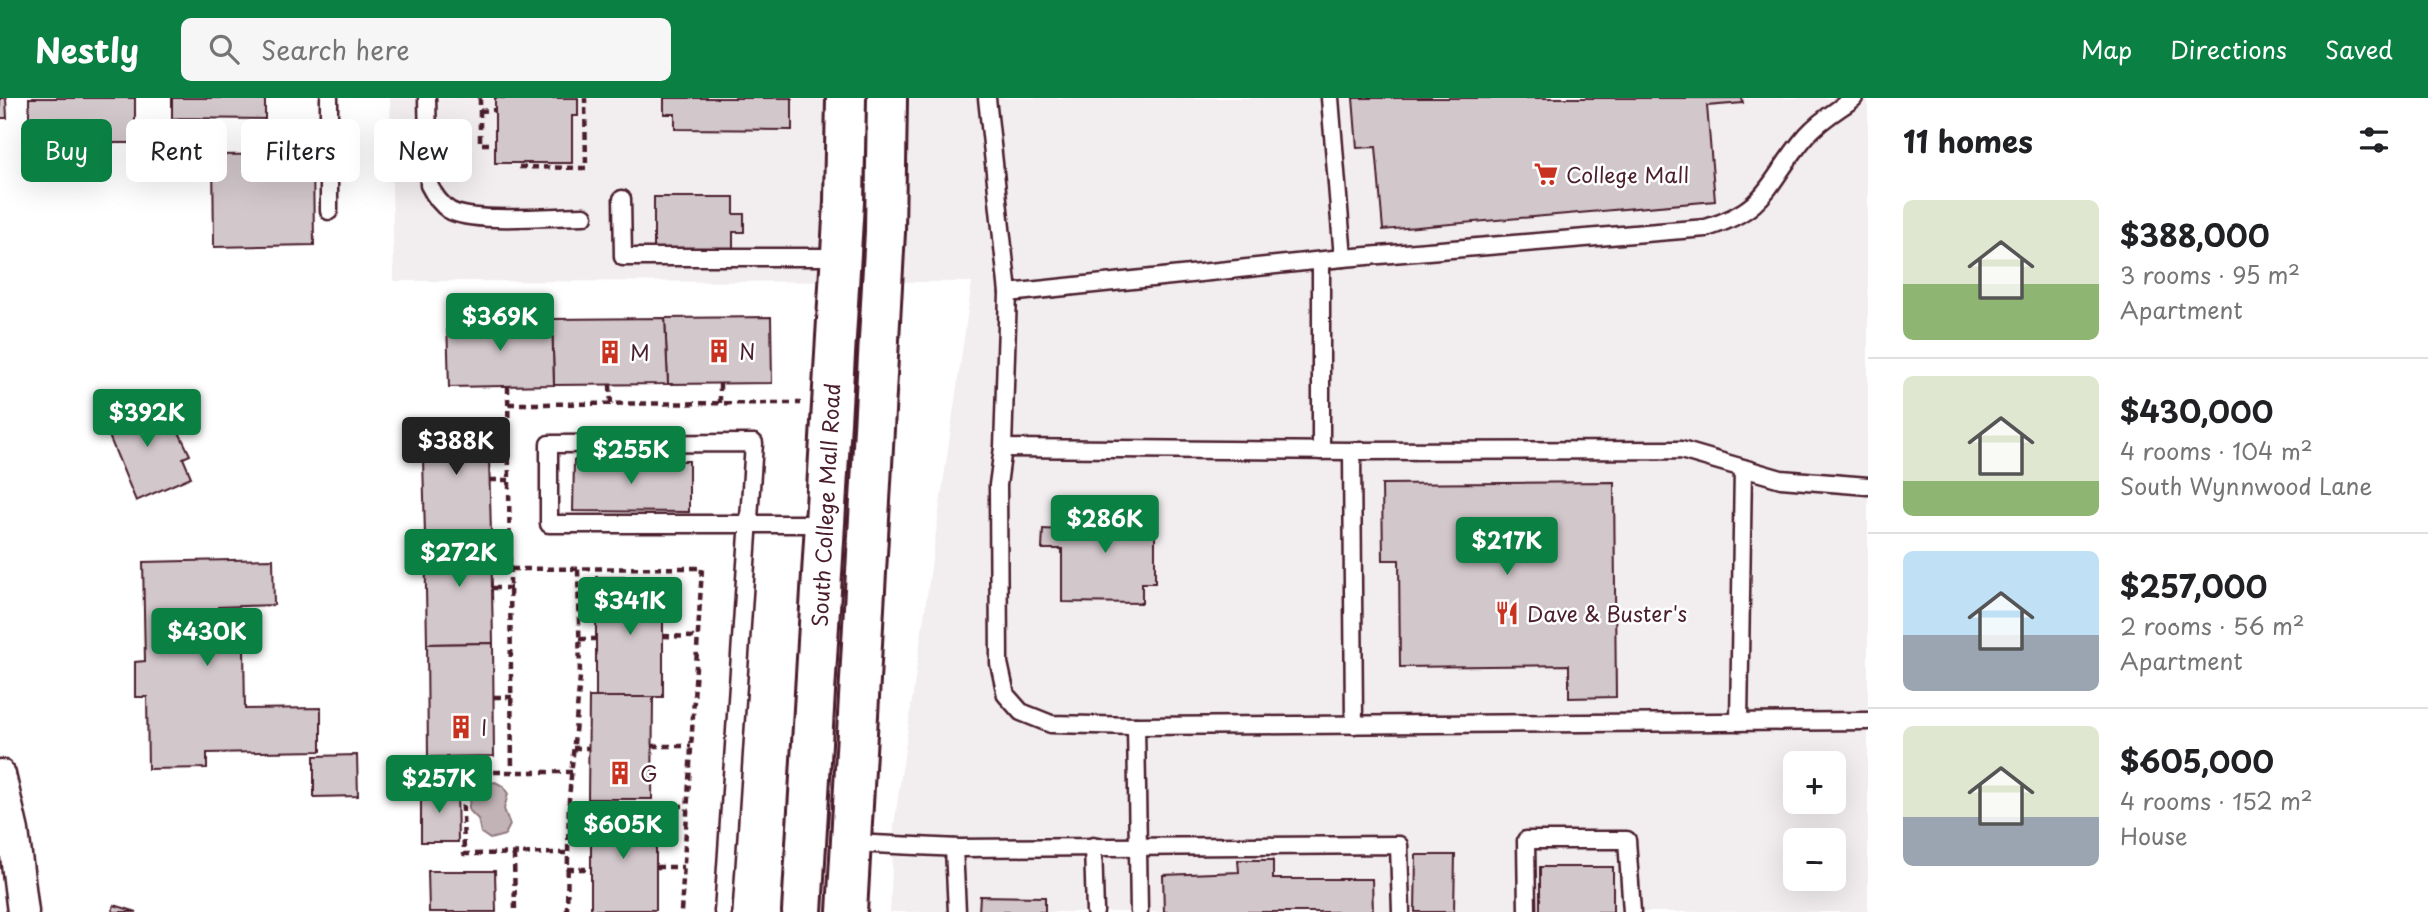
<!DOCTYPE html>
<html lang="en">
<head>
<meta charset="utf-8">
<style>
	:root { --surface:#fff; --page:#f6f6f6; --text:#202124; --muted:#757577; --line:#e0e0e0; --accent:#0b8043 }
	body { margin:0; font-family:"Playpen Sans",sans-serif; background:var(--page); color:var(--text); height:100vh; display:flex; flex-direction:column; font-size:26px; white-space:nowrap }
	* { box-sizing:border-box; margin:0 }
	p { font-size:23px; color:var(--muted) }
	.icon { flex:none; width:38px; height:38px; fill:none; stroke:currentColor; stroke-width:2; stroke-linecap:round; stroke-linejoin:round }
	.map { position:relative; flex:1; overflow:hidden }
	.panel { display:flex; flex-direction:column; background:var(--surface); width:560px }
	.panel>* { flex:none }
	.hud { position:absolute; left:21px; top:21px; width:665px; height:63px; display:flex; gap:14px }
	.controls { position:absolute; left:1783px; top:653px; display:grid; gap:14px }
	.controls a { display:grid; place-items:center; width:63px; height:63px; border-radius:10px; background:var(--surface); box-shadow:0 7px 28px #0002; font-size:35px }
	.price { position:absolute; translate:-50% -60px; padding:0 16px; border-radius:7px; background:var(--accent); color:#fff; font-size:23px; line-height:46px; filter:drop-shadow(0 2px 4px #0008) }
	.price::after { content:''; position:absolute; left:50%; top:42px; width:21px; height:16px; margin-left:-10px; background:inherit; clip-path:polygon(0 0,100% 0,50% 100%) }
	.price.on { background:#222; color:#fff }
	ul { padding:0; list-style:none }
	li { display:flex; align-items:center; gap:21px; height:175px; padding:0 35px }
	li+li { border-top:2px solid var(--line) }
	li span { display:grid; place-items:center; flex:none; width:196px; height:140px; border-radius:10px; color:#555 }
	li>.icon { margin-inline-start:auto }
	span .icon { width:84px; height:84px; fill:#fffc; stroke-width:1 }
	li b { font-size:30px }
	h2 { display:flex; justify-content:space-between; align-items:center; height:84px; padding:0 35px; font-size:30px }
	.pill { padding:0 24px; border-radius:10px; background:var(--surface); box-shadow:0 7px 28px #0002; font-size:24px; line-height:63px }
	.pill.on { background:var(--accent); color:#fff }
	header { display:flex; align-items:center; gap:42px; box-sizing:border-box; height:98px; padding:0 35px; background:var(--accent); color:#fff }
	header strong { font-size:33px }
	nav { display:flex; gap:38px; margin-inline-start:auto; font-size:24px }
	.search { width:490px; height:63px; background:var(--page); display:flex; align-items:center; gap:18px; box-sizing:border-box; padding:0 24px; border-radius:10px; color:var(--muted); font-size:26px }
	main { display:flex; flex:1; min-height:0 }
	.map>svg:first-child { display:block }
	.built { fill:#f2eeef; fill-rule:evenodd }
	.water { fill:#c1b3b6; stroke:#91787e; stroke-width:2 }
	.building { fill:#d2c7cb; stroke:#4a1f2b; stroke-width:2 }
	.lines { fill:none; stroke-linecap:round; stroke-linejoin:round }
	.lane-casing { stroke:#4a1f2b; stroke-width:21 }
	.street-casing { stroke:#4a1f2b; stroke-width:35 }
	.secondary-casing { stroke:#4a1f2b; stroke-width:44 }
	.path { stroke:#4a1f2b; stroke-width:4.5; stroke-dasharray:7 5; stroke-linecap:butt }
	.lane { stroke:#fff; stroke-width:16 }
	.street { stroke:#fff; stroke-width:30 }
	.secondary { stroke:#fff; stroke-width:38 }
	.labels { text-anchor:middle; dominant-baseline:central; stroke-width:5; stroke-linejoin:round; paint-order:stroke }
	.poi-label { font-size:21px; fill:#4a1f2b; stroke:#fff; text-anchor:start }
	.street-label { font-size:21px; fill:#4a1f2b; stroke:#fff }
</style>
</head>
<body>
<header>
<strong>Nestly</strong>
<div class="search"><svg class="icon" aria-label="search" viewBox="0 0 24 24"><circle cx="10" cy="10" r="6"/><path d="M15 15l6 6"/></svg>Search here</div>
<nav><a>Map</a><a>Directions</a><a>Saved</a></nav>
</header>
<main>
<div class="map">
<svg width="1868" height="814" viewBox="0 0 1868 814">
	<rect width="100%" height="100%" fill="#fff"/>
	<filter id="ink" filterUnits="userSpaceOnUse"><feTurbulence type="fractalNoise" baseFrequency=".0143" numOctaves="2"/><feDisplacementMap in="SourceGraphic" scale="14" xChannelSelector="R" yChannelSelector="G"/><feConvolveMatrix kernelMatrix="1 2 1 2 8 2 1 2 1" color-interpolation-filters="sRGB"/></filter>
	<g filter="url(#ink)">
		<path class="built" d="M390 0H1868V814H890L894 727 972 184 394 183ZM1796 665H1834V704H1796ZM1796 742H1834V780H1796Z"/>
		<path class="water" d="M495 684 503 688 508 696 504 711 510 727 505 737 490 741 481 735 478 721 469 712C467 698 482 687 495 684Z"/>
		<g class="building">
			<polygon points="0,0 6,0 7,20 0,20"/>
			<polygon points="29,0 135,0 135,45 43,45 43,23 29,23"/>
			<polygon points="172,0 265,0 265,21 172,20"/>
			<polygon points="495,0 578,0 578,18 572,18 572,65 495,65"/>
			<polygon points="664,0 792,0 792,32 675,31 675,16 664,16"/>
			<polygon points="1353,0 1742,0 1743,5 1707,8 1715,103 1383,132 1376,49 1357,50"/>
			<polygon points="313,56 314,147 214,149 213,57"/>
			<polygon points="654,99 734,99 734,116 744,116 744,134 733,134 733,153 654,153"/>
			<polygon points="771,219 772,285 668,286 665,220"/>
			<polygon points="665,220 668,286 554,287 552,221"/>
			<polygon points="552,221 554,287 449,289 447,222"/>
			<polygon points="151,299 167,334 177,330 190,357 183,360 191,379 136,403 102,321"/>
			<polygon points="488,321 491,436 425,437 422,322"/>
			<polygon points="574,362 689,363 689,414 573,413"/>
			<polygon points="1614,384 1616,599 1569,600 1569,567 1400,569 1399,462 1383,462 1382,386"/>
			<polygon points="1063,413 1155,414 1155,485 1142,485 1142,505 1062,504 1062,451 1042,451 1043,431 1063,432"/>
			<polygon points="491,436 493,545 427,546 425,437"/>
			<polygon points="273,461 274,507 218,509 219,551 244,550 245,611 321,610 321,653 207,655 207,670 148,671 147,599 135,599 135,564 145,563 143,464"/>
			<rect x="596" y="479" width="67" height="120"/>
			<polygon points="493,545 494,658 428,659 427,546"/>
			<polygon points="589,599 653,599 652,701 588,701"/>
			<polygon points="357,657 358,698 314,699 314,658"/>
			<polygon points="421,689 457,689 458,744 421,744"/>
			<rect x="591" y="713" width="65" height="99"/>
			<polygon points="1416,757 1455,757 1454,814 1415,814"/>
			<polygon points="1238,762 1273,762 1273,781 1372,781 1373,814 1164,814 1163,777 1239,774"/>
			<rect x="1540" y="769" width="73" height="45"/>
			<polygon points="428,773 495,773 496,814 429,814"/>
			<polygon points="980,798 1045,799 1045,814 979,814"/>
			<polygon points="114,807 137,814 112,814"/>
		</g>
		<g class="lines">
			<g class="lane-casing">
				<g id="lane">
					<path d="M427 0 429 87C434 97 440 106 449 112 472 126 555 118 584 118"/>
					<polyline points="987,0 1008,195 1003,350 998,387 999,565 1006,597 1021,614 1051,626 1136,628 1868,623"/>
					<polyline points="1330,0 1343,160"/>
					<polyline points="622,101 623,159 840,159"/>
					<polyline points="329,113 329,0"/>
					<path d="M1008 195 1343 160 1706 130C1771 110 1767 83 1807 37 1821 21 1838 12 1854 0"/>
					<polyline points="1003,350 1352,353 1681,352 1781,381 1868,388"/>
					<polyline points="1321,353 1321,163"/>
					<polyline points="1352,353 1354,627"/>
					<polyline points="1739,624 1743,370"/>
					<polyline points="1136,628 1139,814"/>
					<polyline points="852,745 959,750 1399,747 1401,814"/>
					<polyline points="1093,748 1095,814"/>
					<polyline points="954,750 957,814"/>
					<path d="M723 814 754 345 549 346V426C641 426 732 426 823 426"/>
					<polyline points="1527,814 1526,742 1627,742 1632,814"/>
				</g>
			</g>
			<g class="street-casing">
				<polyline id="street" points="0,677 13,733 23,814"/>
			</g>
			<g class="secondary-casing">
				<g id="secondary">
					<polyline points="802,814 844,104 846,0"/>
					<polyline points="847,814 885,134 887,0"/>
				</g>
			</g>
			<g class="path">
				<polyline points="480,0 480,46 495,46"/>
				<polyline points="480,13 495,12"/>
				<polyline points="519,69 586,70 585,0"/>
				<polyline points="720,286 720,305"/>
				<polyline points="610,287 611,306"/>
				<polyline points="508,288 512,674"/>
				<polyline points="508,306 801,305"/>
				<polyline points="490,382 509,382"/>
				<polyline points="511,471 702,470 681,814"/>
				<polyline points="492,490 511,490"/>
				<polyline points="663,538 698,539"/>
				<polyline points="579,541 596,541"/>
				<polyline points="494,599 512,599"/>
				<polyline points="652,648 691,648"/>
				<polyline points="573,650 589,650"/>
				<polyline points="568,708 687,708"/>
				<polyline points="566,755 464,756 462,674 572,674"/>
				<polyline points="514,756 515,814"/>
				<polyline points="656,769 683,769"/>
				<polyline points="567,771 591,771"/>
				<polyline points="567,814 569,701 580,579 578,471"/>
			</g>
			<use href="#lane" class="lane"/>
			<use href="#street" class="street"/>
			<use href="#secondary" class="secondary"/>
		</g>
	</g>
	<defs>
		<g id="supermarket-bare" transform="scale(1.89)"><path d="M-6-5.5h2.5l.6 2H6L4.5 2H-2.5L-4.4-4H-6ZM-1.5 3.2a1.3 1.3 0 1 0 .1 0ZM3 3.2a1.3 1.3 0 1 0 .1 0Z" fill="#c8321e" stroke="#fff" stroke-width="2.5" paint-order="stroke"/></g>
		<g id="building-bare" transform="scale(1.89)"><path d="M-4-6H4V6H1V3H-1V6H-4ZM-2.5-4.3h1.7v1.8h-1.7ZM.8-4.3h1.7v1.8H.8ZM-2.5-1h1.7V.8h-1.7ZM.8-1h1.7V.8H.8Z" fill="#c8321e" stroke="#fff" stroke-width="2.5" paint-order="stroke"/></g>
		<g id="restaurant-bare" transform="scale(1.89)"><path d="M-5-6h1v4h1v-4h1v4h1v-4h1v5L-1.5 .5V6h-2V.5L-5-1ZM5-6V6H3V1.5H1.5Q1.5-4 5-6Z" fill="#c8321e" stroke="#fff" stroke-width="2.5" paint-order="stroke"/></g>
	</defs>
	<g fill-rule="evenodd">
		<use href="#supermarket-bare" x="1546" y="76"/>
		<use href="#building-bare" x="719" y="253"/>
		<use href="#building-bare" x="610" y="254"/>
		<use href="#restaurant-bare" x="1507" y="515"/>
		<use href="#building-bare" x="461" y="629"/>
		<use href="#building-bare" x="620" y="675"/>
	</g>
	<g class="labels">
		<g class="poi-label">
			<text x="1566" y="76">College Mall</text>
			<text x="739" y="253">N</text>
			<text x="630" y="254">M</text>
			<text x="1527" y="515">Dave &amp; Buster's</text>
			<text x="481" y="629">I</text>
			<text x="640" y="675">G</text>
		</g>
		<g class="street-label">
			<text transform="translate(825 407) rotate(-87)">South College Mall Road</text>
		</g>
	</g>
</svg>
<div class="controls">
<a>+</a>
<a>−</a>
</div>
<b class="price" style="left:500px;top:255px">$369K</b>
<b class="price" style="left:147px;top:351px">$392K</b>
<b class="price on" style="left:456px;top:379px">$388K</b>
<b class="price" style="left:631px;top:388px">$255K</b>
<b class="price" style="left:1105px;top:457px">$286K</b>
<b class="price" style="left:1507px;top:479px">$217K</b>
<b class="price" style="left:459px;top:491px">$272K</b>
<b class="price" style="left:630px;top:539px">$341K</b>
<b class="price" style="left:207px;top:570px">$430K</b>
<b class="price" style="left:439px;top:717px">$257K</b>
<b class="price" style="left:623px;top:763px">$605K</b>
<div class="hud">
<a class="pill on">Buy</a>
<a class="pill">Rent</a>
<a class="pill">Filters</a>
<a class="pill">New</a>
</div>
</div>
<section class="panel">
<h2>11 homes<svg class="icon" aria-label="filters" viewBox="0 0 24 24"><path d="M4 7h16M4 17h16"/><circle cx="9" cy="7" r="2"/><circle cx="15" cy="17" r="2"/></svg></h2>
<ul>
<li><span style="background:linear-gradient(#dfe7d0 60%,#8fb573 0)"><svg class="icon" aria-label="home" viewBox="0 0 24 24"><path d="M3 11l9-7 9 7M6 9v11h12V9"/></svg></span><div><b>$388,000</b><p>3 rooms · 95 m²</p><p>Apartment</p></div></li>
<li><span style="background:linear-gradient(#dfe7d0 75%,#8fb573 0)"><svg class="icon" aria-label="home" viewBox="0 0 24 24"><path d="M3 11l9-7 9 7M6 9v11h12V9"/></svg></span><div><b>$430,000</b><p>4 rooms · 104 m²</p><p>South Wynnwood Lane</p></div></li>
<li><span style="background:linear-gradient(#bfe0f5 60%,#9aa5b1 0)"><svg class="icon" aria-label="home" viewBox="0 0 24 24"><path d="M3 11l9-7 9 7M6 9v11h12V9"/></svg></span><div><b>$257,000</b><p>2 rooms · 56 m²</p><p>Apartment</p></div></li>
<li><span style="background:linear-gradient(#dfe7d0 65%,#9aa5b1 0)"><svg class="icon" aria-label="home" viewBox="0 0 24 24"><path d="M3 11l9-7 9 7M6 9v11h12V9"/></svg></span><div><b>$605,000</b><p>4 rooms · 152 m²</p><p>House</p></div></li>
</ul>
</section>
</main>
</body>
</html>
